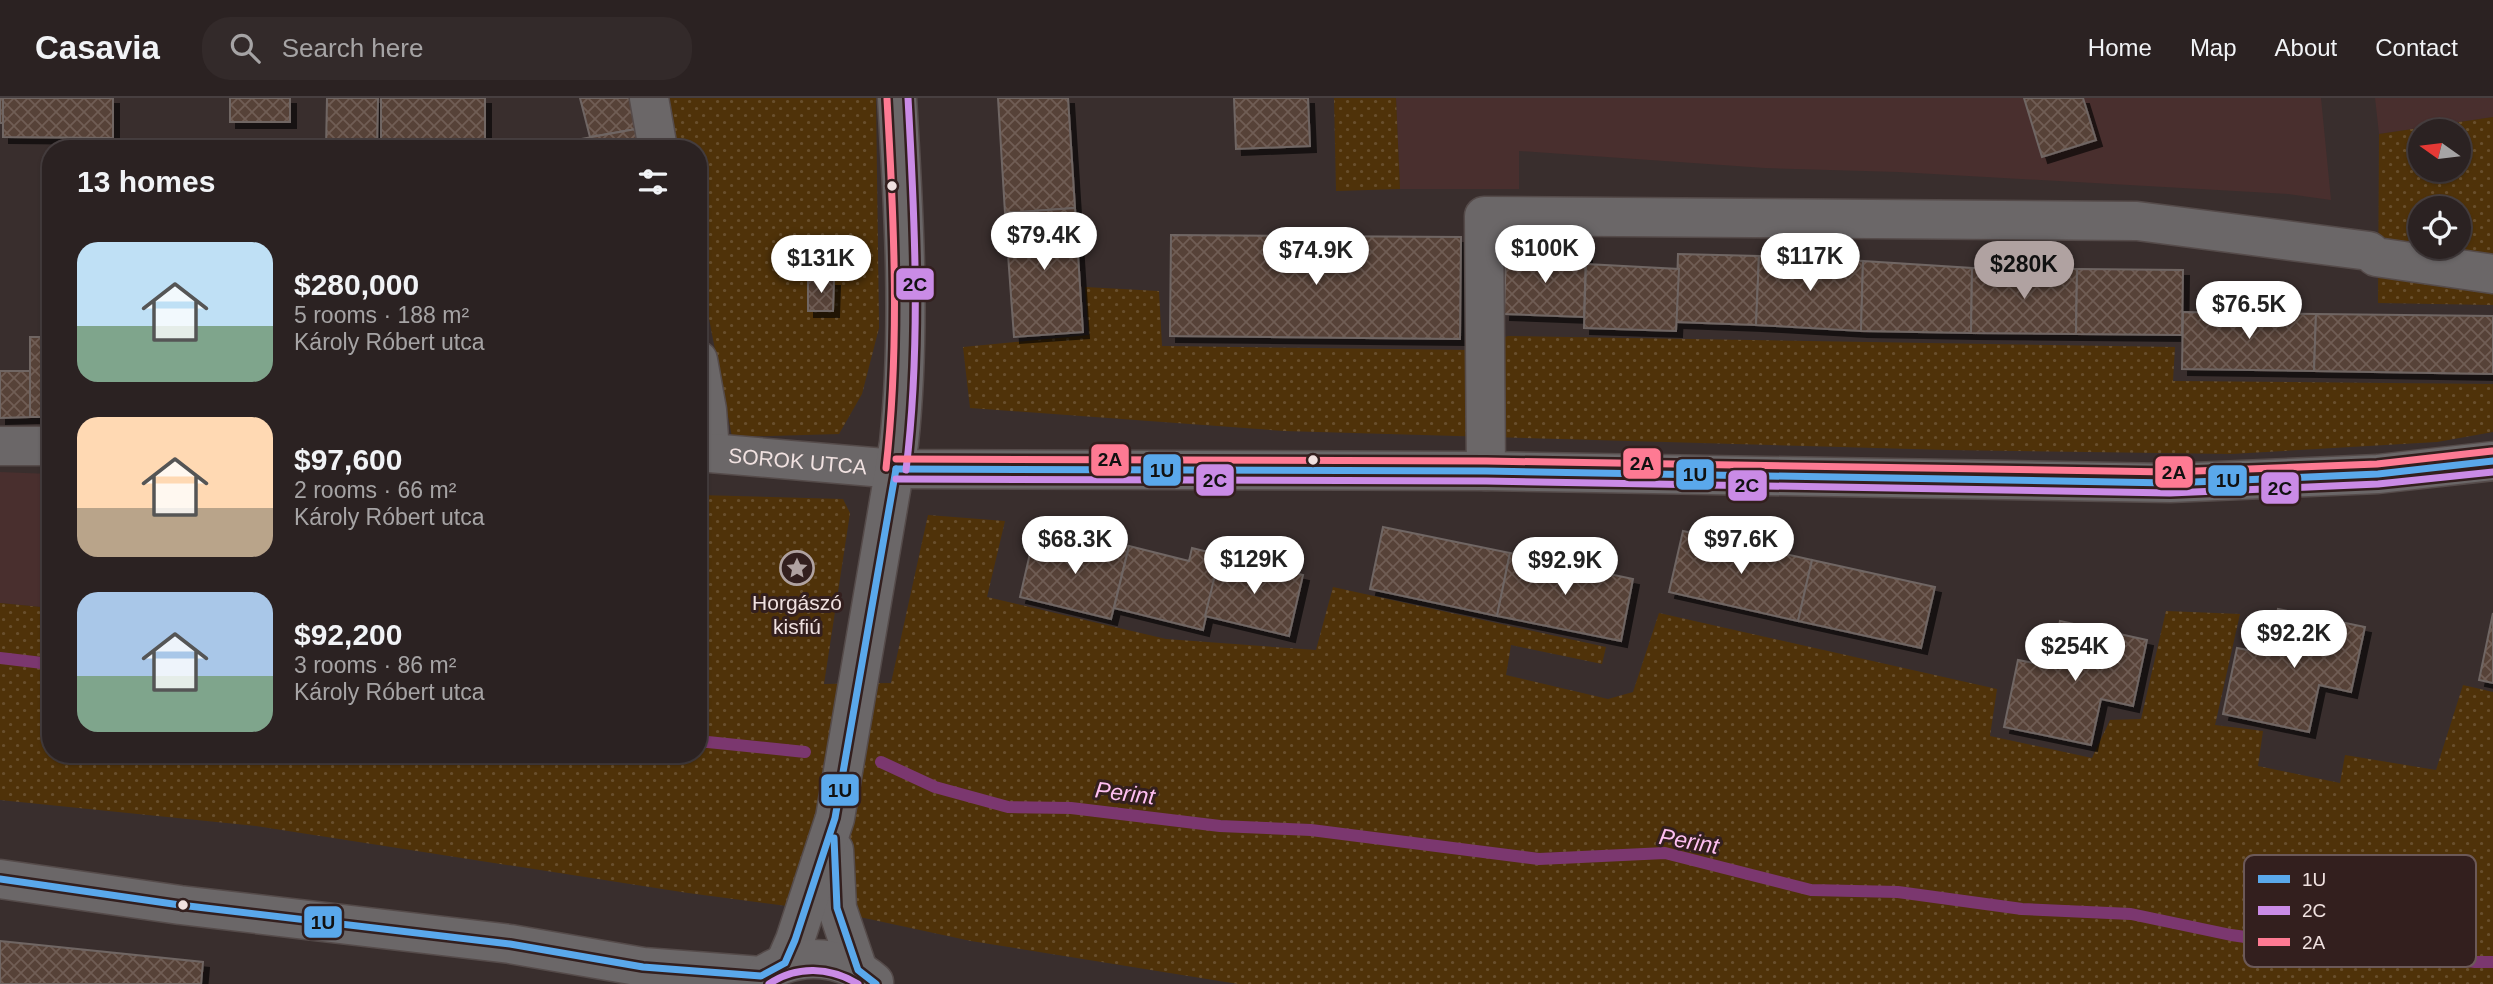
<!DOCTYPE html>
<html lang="en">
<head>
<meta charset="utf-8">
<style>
	:root { --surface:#2b2222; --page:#332a2a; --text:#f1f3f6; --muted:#a6a4a5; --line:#473f40; --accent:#b0a2a1 }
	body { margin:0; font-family:Helvetica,sans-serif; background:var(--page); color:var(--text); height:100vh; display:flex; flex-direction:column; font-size:26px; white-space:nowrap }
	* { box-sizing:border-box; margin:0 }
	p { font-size:23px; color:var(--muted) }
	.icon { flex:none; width:38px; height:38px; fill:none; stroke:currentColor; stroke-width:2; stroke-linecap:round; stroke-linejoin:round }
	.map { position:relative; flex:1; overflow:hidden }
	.side { position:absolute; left:42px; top:42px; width:665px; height:623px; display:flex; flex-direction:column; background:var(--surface); border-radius:28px; box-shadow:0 2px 5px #0004,0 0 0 2px var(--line) }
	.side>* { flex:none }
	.needle { width:46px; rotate:284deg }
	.tools { position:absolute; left:2408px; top:21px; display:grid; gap:14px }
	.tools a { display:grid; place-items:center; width:63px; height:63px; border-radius:50%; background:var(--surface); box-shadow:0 2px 5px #0004,0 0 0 2px var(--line); font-size:35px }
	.price { position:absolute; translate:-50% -60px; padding:0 16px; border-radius:24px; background:#fff; color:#222; font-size:23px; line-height:46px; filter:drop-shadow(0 2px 4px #0008) }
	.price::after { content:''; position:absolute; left:50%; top:42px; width:21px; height:16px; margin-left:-10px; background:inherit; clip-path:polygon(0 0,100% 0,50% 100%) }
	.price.selected { background:var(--accent); color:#111 }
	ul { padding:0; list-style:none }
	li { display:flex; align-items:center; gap:21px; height:175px; padding:0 35px }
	li span { display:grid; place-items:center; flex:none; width:196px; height:140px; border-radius:21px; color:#555 }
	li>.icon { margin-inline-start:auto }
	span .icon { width:84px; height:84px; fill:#fffc; stroke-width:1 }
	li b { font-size:30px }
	h2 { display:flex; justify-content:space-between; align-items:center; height:84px; padding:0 35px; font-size:30px }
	header { display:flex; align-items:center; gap:42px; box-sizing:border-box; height:98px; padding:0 35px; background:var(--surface); border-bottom:2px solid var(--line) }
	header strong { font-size:33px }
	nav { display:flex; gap:38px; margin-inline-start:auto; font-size:24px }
	.search { width:490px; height:63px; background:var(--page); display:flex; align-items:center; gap:18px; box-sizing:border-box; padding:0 24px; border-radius:28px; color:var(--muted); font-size:26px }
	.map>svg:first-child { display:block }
	.built { fill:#492f2e }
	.green { fill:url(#green-dots); fill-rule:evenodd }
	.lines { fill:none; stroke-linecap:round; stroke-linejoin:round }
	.stream { stroke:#7b376f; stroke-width:12 }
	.building { fill:url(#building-cross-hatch); stroke:#6f6664; stroke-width:2; filter:url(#shadow) }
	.minor-casing { stroke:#554b4a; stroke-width:41 }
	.minor { stroke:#6b6768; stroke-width:38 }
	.bus-1-casing { stroke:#331f1e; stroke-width:12 }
	.bus-2-casing { stroke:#331f1e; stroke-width:12 }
	.bus-3-casing { stroke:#331f1e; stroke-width:12 }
	.bus-1 { stroke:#5aa8eb; stroke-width:7 }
	.bus-2 { stroke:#ca8be6; stroke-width:7 }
	.bus-3 { stroke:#fe7a93; stroke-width:7 }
	.bus-dot { fill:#f0e1e0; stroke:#331f1e; stroke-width:2.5 }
	.labels { text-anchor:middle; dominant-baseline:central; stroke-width:6; stroke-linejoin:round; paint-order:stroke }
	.street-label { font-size:21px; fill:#f0e1e0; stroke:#331f1e }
	.poi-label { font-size:21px; fill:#f0e1e0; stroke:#331f1e }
	.water-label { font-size:23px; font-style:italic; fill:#febff1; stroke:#331f1e }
	.key { fill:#331f1e; stroke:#6c5958; stroke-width:2 }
	.key-label { font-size:19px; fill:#f0e1e0 }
	.line-badge { stroke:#331f1e; stroke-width:2.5 }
	.pale-badge-label { font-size:19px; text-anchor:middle; font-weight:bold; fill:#111 }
</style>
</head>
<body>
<header>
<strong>Casavia</strong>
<div class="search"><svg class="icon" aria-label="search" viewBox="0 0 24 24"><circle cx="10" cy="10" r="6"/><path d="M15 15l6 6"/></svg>Search here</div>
<nav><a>Home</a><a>Map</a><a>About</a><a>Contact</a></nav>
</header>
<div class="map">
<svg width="2493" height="886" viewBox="0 0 2493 886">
	<defs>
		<pattern id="green-dots" width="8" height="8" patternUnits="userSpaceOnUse" patternTransform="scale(1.75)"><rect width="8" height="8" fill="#4f3209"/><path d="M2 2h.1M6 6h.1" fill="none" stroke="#694f2d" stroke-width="1.8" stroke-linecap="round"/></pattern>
		<pattern id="building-cross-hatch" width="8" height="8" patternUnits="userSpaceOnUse" patternTransform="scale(1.75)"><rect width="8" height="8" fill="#574238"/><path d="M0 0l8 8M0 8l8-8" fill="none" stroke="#6f5d54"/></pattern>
		<filter id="shadow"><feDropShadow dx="6" dy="6" stdDeviation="0" flood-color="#0009"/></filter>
	</defs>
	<rect width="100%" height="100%" fill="#392e2d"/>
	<g class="built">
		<polygon points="1396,0 2321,0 2331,102 2288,96 1898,74 1765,70 1519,53 1519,91 1400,91"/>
		<polygon points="2375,0 2493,0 2493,19 2379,36"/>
		<polygon points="0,374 51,376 51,510 0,505"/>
	</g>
	<g class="green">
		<polygon points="667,0 876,0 879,230 862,296 839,336 732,339 698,164 698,51 677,51"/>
		<polygon points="1334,0 1396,0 1400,91 1336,93"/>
		<path d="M2493 19V207L2378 205 2379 36ZM2420 33H2459V72H2420ZM2420 110H2459V149H2420Z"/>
		<polygon points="1085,189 1159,193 1162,248 1471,252 1508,238 2175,249 2173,283 2493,286 2493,334 2437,344 2231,356 1947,352 1284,333 970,310 963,249 1089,237"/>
		<polygon points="698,397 843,401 850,415 824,586 891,585 928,417 1005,423 987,499 1166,541 1316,552 1333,489 1606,549 1602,566 1511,547 1506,577 1608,601 1633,594 1659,515 1997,591 1990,638 2092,660 2110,622 2141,621 2166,513 2240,516 2215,627 2263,633 2258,668 2340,685 2345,657 2436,672 2463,587 2493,594 2493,886 1238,886 971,843 841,815 688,795 256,728 0,702 0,505 51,510 51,656 698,656"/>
	</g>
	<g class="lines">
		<g class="stream">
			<polyline points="0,560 51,566"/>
			<polyline points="698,643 805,654"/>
			<polyline points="881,664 935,689 1008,709 1071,710 1220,728 1311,732 1539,761 1665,755 1811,792 1898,794 2022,811 2131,816 2231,837 2340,852 2397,853 2475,864 2493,864"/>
		</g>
	</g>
	<g class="building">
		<rect x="0" y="0" width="3" height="25"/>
		<polygon points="3,0 113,0 113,40 3,39"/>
		<rect x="230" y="0" width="60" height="24"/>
		<polygon points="327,0 378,0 377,51 326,51"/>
		<rect x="381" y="0" width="104" height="42"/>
		<polygon points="580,0 630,0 636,31 590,39"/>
		<polygon points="998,0 1068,0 1075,110 1005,115"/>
		<polygon points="1234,0 1308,0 1310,48 1236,51"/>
		<polygon points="2024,0 2083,0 2096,42 2042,59"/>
		<polygon points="636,31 639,51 571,51 570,43"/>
		<polygon points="432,44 432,51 390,51 390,46"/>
		<polygon points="1075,110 1083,234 1014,239 1005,115"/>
		<polygon points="1171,137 1461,139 1460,241 1170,238"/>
		<polygon points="1506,155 1586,157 1584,219 1504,216"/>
		<polygon points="1678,156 1759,158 1756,227 1676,224"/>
		<polygon points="1759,158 1863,163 1861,233 1756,227"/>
		<polygon points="1863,163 1972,170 1971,235 1861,233"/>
		<polygon points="1586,166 1679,171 1676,233 1584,230"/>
		<polygon points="1972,170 2077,171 2076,236 1971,235"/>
		<polygon points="2077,171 2183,172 2182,237 2076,236"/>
		<polygon points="808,182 834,182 833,213 808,213"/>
		<polygon points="2183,214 2316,216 2314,273 2182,271"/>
		<polygon points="2316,216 2493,218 2493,276 2314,273"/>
		<rect x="30" y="239" width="21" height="80"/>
		<polygon points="0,273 30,273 30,319 0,320"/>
		<polygon points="1383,429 1510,455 1497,518 1370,491"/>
		<polygon points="1683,433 1812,462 1798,523 1669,494"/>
		<polygon points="1034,438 1106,455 1108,444 1129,448 1111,521 1020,499"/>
		<polygon points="1129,448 1189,463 1192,450 1220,457 1203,532 1114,510"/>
		<polygon points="1510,455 1633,481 1621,543 1497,518"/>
		<polygon points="1220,457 1303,477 1289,538 1205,518"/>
		<polygon points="1812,462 1935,489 1921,550 1798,523"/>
		<polygon points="2278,511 2365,529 2351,594 2319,587 2309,634 2223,616 2237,550 2269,556"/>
		<polygon points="2493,515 2493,585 2479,582"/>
		<polygon points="2060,523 2147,542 2133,608 2101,601 2091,647 2004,629 2018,562 2050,568"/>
		<polygon points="0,843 203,864 201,886 0,886"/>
	</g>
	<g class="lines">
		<g class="minor-casing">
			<g id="minor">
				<polyline points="649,0 658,51"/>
				<polyline points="698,262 707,312 710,354"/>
				<polyline points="0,348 51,348"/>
				<path id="s1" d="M698 354 896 371 1486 373 2170 385 2378 376 2493 363"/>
				<polyline points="1486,373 1484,118 2137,123 2369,153 2376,159 2493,176"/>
				<polyline points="834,752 837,810 858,872"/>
				<polyline points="0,781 180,807 510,846 643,869 761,878"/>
				<path d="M785 865 795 842 835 720 899 345C911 231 904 115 897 0"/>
				<path d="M768 874C802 853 844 858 874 884"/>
			</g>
		</g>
		<use href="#minor" class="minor"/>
		<g class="bus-1-casing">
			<g id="bus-1">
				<polyline points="896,371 1486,373 2170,385 2378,376 2493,363"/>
				<polyline points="834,740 837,810 858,872 876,886"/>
				<polyline points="0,781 180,807 510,846 643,869 761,878 785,865 795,842 835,720 896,371"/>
			</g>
		</g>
		<g class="bus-2-casing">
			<g id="bus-2">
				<path d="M906 372C921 248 915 125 908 0"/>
				<polyline points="896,381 1486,383 2170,395 2378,386 2493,374"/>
				<path d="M769 886C797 867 830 869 858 886"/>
			</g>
		</g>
		<g class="bus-3-casing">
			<g id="bus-3">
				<polyline points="896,361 1486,363 2170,374 2377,366 2492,353"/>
				<path d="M886 370C900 246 894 124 887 1"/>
			</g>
		</g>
		<use href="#bus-1" class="bus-1"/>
		<use href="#bus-2" class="bus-2"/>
		<use href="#bus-3" class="bus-3"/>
	</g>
	<defs>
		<g id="sight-ring" transform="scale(1.75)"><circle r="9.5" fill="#331f1e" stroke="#b0a2a1" stroke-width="1.5"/><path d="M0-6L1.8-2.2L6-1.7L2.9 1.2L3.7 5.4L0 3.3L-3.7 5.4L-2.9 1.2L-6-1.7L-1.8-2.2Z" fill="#b0a2a1"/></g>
	</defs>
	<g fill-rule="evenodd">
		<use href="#sight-ring" x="797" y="470"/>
	</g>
	<g class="bus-dot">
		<circle cx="892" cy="88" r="6"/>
		<circle cx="1313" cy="362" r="6"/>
		<circle cx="183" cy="807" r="6"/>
	</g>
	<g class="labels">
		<g class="street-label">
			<text stroke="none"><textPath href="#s1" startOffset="100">SOROK UTCA</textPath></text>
		</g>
		<g class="poi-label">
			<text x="797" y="504">Horgászó<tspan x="797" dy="24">kisfiú</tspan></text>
		</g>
		<g class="water-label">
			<text transform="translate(1125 695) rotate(7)">Perint</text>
			<text transform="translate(1689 743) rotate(10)">Perint</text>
		</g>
	</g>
	<rect x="2244" y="757" width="232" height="112" rx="10" class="key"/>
	<rect x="2258" y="777" width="32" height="8" fill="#5aa8eb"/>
	<rect x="2258" y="808" width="32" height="9" fill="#ca8be6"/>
	<rect x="2258" y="840" width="32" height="8" fill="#fe7a93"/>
	<g class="key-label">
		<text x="2302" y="788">1U</text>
		<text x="2302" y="819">2C</text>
		<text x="2302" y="851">2A</text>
	</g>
	<g class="line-badge">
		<rect x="895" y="169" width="40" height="34" rx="7" fill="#ca8be6"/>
		<rect x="1090" y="345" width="40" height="34" rx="7" fill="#fe7a93"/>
		<rect x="1622" y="349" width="40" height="33" rx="7" fill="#fe7a93"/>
		<rect x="1142" y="355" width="40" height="34" rx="7" fill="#5aa8eb"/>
		<rect x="2154" y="357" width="40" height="34" rx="7" fill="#fe7a93"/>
		<rect x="1675" y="360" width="40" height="33" rx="7" fill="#5aa8eb"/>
		<rect x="1195" y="365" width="40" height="34" rx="7" fill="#ca8be6"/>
		<rect x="2207" y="366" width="41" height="33" rx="7" fill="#5aa8eb"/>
		<rect x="1727" y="371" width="41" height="33" rx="7" fill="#ca8be6"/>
		<rect x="2260" y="373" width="40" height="34" rx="7" fill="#ca8be6"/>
		<rect x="820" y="675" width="40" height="34" rx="7" fill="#5aa8eb"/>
		<rect x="303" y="807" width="40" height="34" rx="7" fill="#5aa8eb"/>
	</g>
	<g class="pale-badge-label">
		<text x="915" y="193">2C</text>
		<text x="1110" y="368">2A</text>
		<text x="1642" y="372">2A</text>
		<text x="1162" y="379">1U</text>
		<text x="2174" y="381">2A</text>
		<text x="1695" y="383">1U</text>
		<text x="1215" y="389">2C</text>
		<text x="2228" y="389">1U</text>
		<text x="1747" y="394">2C</text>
		<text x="2280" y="397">2C</text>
		<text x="840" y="699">1U</text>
		<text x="323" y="831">1U</text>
	</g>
</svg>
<div class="tools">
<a><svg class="needle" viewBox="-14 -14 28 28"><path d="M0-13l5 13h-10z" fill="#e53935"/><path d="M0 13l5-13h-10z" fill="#a6a4a5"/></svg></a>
<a><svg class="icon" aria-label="locate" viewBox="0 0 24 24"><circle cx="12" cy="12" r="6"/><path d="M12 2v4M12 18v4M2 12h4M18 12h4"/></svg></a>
</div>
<b class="price" style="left:1044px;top:174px">$79.4K</b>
<b class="price" style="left:1545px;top:187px">$100K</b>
<b class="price" style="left:1316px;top:189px">$74.9K</b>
<b class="price" style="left:1810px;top:195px">$117K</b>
<b class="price" style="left:821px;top:197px">$131K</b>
<b class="price selected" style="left:2024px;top:203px">$280K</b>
<b class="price" style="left:2249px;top:243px">$76.5K</b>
<b class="price" style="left:1075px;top:478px">$68.3K</b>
<b class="price" style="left:1741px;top:478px">$97.6K</b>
<b class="price" style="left:1254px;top:498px">$129K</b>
<b class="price" style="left:1565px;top:499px">$92.9K</b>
<b class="price" style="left:2294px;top:572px">$92.2K</b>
<b class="price" style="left:2075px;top:585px">$254K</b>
<section class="side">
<h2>13 homes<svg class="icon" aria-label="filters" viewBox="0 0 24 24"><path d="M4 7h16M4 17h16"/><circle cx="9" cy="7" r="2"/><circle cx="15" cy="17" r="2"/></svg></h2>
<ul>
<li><span style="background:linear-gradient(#bfe0f5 60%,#7fa58c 0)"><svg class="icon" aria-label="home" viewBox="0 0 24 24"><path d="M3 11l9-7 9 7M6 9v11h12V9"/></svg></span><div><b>$280,000</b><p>5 rooms · 188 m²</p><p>Károly Róbert utca</p></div></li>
<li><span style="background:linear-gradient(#ffd9b3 65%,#b9a48a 0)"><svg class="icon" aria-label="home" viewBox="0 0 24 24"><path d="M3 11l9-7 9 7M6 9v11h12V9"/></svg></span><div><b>$97,600</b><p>2 rooms · 66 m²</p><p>Károly Róbert utca</p></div></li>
<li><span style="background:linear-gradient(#a9c7e8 60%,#7fa58c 0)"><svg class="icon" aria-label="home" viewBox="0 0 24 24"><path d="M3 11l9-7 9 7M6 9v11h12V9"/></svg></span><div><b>$92,200</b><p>3 rooms · 86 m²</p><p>Károly Róbert utca</p></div></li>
</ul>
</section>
</div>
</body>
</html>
